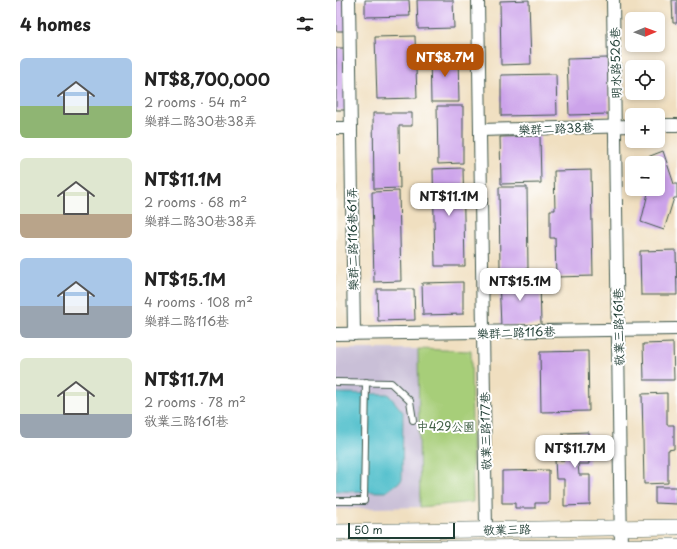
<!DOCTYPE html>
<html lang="en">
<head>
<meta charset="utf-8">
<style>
	:root { --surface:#fff; --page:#f2f2f2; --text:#222; --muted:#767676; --accent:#b45309 }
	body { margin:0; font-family:"Playpen Sans","LXGW WenKai TC",sans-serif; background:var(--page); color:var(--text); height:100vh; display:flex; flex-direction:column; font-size:15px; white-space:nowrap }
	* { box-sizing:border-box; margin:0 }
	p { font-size:13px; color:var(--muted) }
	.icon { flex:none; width:22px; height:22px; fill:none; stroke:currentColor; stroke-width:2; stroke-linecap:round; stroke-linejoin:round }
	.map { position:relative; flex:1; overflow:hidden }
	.drawer { display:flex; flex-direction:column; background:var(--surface); width:336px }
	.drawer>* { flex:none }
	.needle { width:26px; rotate:89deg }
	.controls { position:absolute; left:289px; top:12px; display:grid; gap:8px }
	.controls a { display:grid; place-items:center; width:40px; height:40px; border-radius:6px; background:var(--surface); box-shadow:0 2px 6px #0003; font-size:20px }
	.scale { position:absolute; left:12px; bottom:10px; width:107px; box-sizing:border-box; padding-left:4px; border:2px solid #1f3d34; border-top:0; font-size:11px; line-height:14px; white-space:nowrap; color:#1f3d34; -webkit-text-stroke:3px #fff; paint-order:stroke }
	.price { position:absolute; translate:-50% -34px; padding:0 9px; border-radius:8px; background:#fff; color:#222; font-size:13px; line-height:26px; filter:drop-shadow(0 1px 2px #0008) }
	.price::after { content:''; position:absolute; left:50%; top:24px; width:12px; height:9px; margin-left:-6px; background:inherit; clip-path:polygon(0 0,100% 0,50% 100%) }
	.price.selected { background:var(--accent); color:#fff }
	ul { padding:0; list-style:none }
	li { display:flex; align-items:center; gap:12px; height:100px; padding:0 20px }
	li span { display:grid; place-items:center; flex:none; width:112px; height:80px; border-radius:6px; color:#555 }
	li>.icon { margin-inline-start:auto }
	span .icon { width:48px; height:48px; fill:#fffc; stroke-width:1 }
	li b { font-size:17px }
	h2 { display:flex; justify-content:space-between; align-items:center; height:48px; padding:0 20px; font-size:17px }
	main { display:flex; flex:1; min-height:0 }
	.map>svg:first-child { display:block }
	.industrial { fill:#c9bfd7 }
	.green { fill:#a7ce79; stroke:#638656 }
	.water { fill:#53c0cc; stroke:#397e80 }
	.building { fill:#cca3ea }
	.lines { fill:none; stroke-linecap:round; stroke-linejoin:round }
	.service-casing { stroke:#3e5549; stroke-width:8 }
	.minor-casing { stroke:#3e5549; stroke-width:14 }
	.tertiary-casing { stroke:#3e5549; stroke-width:16 }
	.service { stroke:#fff; stroke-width:6 }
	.minor { stroke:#fff; stroke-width:12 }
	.tertiary { stroke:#fff; stroke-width:15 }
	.labels { text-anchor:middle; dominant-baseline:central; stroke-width:4; stroke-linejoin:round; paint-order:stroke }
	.street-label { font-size:12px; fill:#1f3d34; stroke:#fff }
	.park-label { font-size:12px; fill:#416145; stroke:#fff }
</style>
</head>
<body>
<main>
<section class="drawer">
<h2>4 homes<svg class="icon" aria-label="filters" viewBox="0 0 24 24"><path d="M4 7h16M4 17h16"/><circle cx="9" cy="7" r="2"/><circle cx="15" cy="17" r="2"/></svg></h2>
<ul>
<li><span style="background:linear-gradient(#a9c7e8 60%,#8fb573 0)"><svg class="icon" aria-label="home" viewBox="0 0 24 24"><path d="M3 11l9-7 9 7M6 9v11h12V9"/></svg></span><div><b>NT$8,700,000</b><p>2 rooms · 54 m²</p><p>樂群二路30巷38弄</p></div></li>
<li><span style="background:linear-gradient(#dfe7d0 70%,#b9a48a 0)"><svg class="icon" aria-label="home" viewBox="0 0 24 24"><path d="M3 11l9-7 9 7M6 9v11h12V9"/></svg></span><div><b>NT$11.1M</b><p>2 rooms · 68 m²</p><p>樂群二路30巷38弄</p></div></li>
<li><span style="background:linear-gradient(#a9c7e8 60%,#9aa5b1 0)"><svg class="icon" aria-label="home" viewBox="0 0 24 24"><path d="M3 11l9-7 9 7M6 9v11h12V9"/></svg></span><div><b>NT$15.1M</b><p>4 rooms · 108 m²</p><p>樂群二路116巷</p></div></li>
<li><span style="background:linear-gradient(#dfe7d0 70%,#9aa5b1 0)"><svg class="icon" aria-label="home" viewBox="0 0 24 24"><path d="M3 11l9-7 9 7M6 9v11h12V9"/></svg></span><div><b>NT$11.7M</b><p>2 rooms · 78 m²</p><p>敬業三路161巷</p></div></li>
</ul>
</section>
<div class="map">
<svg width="341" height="549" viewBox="0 0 341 549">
	<rect width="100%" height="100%" fill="#fff"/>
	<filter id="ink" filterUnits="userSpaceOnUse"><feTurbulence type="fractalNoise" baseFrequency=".025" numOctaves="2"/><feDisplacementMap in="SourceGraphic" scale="8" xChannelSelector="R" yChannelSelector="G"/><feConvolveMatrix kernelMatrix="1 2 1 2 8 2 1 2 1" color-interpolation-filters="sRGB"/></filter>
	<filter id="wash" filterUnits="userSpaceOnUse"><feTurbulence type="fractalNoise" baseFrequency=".012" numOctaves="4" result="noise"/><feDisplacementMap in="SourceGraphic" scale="16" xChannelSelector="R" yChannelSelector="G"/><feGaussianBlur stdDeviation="0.9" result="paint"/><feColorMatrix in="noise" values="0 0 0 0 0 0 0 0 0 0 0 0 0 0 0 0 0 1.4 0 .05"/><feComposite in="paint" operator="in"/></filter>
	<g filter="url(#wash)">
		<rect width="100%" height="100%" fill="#f0dfc0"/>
		<polygon class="industrial" points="0,349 82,349 84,507 0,509"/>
		<polygon class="green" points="82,349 135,351 137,502 84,507"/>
		<polygon class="water" points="0,393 52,394 67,412 66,480 50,492 0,491"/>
		<g id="blocks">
			<g class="building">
				<rect x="0" y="0" width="12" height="31"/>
				<polygon points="29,0 73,0 74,16 29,17"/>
				<polygon points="81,0 117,0 118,28 82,29"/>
				<polygon points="193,0 195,64 165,65 164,1"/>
				<polygon points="336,0 341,0 341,23 337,23"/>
				<polygon points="79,36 81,98 41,99 39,37"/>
				<polygon points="0,48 8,48 10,110 0,110"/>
				<polygon points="122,54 123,102 95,102 94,55"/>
				<polygon points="272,58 273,114 233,115 231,59"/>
				<polygon points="220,74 221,115 165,116 165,75"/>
				<polygon points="101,106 127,106 127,163 102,164"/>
				<polygon points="37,113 76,113 76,126 63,126 64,188 38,189"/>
				<polygon points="204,136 205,183 165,184 164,137"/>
				<polygon points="327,151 338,184 341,184 341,198 338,198 328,230 305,222 313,189 322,189 322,163 305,163 304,160"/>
				<polygon points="127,168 129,266 99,266 97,169"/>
				<polygon points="255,170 257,276 220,277 219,238 214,238 214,210 219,210 218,171"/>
				<polygon points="163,187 191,187 192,269 164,269"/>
				<polygon points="63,191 65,281 38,282 36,192"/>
				<polygon points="340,250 341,295 305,295 304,251"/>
				<polygon points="204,278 205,325 165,326 163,279"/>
				<polygon points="127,282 127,314 87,315 86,283"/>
				<polygon points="41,289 78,289 79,320 42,321"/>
				<polygon points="337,343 338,380 308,380 307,344"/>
				<polygon points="252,351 253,411 205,412 204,352"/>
				<polygon points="331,393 331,425 338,425 338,449 332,450 332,483 308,484 306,394"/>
				<polygon points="252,432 253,464 242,464 243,475 254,475 254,505 228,506 228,479 220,479 219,460 228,460 227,433"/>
				<polygon points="213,470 213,503 199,503 199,508 179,508 179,503 166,503 166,471"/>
				<polygon points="319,487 341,487 341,504 319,503"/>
			</g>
		</g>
	</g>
	<g filter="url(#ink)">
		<use href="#blocks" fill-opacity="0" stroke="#3e5549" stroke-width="1"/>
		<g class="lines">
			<g class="service-casing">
				<g id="service">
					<polyline points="0,382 55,383 74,401 77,420"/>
					<polyline points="0,501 28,501 30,382"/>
				</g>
			</g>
			<g class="minor-casing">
				<g id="minor">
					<polyline points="13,0 18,334"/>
					<polyline points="142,0 150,530"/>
					<polyline points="277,0 285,549"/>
					<polyline points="322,125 341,125"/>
					<polyline points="0,128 15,128"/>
					<polyline points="145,130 296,126"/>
					<polyline points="0,334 341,329"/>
				</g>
			</g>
			<g class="tertiary-casing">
				<g id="tertiary">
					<polyline points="0,532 341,527"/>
					<polyline points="0,549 341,546"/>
				</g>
			</g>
			<use href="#service" class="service"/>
			<use href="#minor" class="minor"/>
			<use href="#tertiary" class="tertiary"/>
		</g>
	</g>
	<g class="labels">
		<g class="street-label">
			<text transform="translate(279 63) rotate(-91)">明水路526巷</text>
			<text transform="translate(220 128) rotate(-2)">樂群二路38巷</text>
			<text transform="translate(16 239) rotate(-91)">樂群二路116巷61弄</text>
			<text transform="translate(282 327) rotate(-91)">敬業三路161巷</text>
			<text transform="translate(180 332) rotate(-2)">樂群二路116巷</text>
			<text transform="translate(149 431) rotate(-91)">敬業三路177巷</text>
			<text transform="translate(171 529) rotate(-1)">敬業三路</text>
		</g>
		<g class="park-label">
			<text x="110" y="426">中429公園</text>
		</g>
	</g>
</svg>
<div class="controls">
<a><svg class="needle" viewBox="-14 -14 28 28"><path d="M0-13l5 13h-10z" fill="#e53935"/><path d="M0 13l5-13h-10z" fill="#767676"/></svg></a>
<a><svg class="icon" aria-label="locate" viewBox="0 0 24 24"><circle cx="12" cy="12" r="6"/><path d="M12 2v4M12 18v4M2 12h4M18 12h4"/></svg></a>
<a>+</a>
<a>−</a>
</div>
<div class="scale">50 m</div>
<b class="price selected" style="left:109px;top:78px">NT$8.7M</b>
<b class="price" style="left:113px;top:217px">NT$11.1M</b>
<b class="price" style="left:184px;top:302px">NT$15.1M</b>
<b class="price" style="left:239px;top:469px">NT$11.7M</b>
</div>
</main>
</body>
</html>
